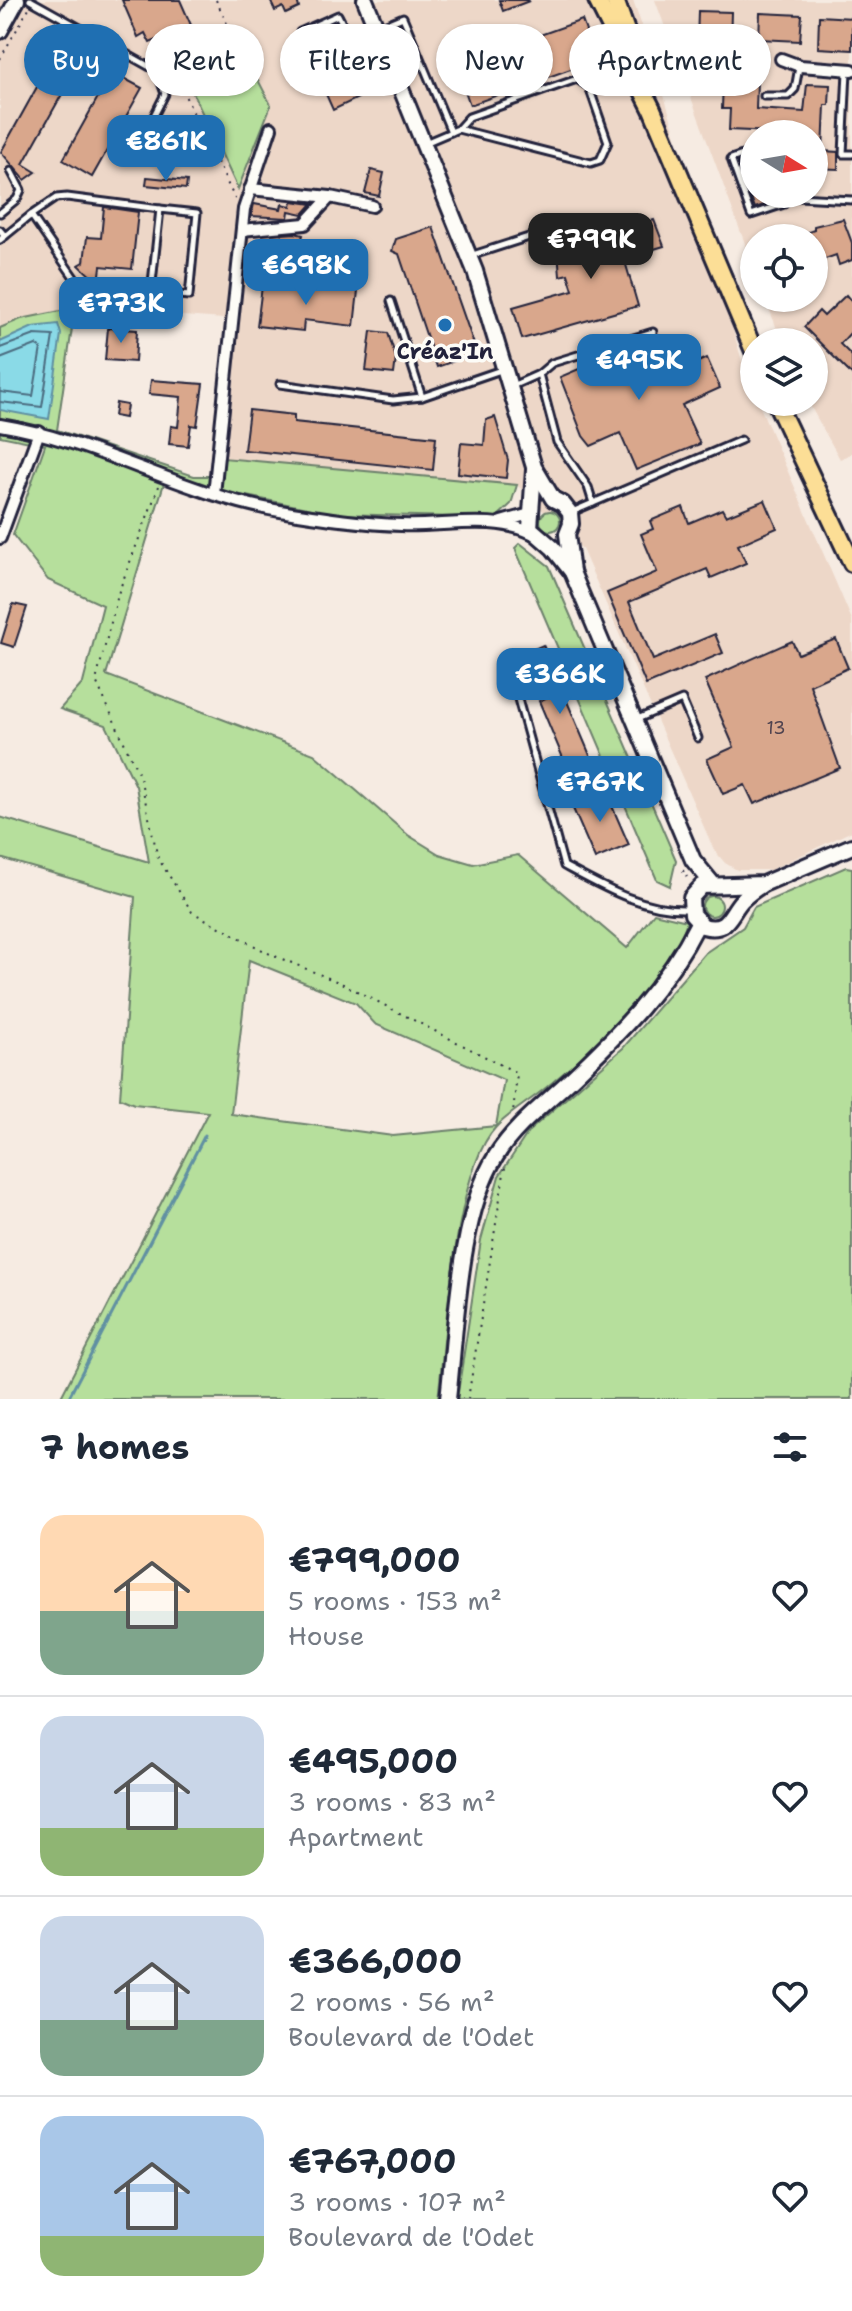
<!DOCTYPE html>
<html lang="en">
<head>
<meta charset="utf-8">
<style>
	:root { --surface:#fff; --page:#f6f6f7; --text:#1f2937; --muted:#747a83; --line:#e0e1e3; --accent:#1f6fb2 }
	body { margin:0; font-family:"Shantell Sans",sans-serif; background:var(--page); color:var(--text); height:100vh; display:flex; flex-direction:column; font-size:30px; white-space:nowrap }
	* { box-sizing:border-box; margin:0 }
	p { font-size:26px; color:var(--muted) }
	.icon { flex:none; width:44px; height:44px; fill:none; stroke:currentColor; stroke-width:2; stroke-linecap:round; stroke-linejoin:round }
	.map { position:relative; height:1399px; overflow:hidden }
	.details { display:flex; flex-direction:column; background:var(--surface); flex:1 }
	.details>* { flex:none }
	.guide { position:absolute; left:24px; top:24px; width:804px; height:72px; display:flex; gap:16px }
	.needle { width:52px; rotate:101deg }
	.buttons { position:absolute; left:740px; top:120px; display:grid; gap:16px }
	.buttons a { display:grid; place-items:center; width:88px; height:88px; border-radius:50%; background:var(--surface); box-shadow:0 2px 6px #0004; font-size:40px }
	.price { position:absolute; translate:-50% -68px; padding:0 18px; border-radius:16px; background:var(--accent); color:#fff; font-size:26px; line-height:52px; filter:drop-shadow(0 2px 4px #0008) }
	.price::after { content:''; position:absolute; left:50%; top:48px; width:24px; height:18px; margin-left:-12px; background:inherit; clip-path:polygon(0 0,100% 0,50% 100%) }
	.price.on { background:#222; color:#fff }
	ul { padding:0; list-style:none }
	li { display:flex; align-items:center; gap:24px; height:200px; padding:0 40px }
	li+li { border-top:2px solid var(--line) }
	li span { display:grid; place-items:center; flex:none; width:224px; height:160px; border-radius:24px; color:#555 }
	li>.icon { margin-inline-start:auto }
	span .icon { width:96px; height:96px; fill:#fffc; stroke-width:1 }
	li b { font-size:34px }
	h2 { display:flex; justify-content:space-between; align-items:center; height:96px; padding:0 40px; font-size:34px }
	.chip { padding:0 28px; border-radius:36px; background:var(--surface); box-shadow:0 2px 6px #0004; font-size:28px; line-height:72px }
	.chip.on { background:var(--accent); color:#fff }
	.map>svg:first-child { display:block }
	.built { fill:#edd7c8; fill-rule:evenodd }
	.green { fill:#b6df9c; stroke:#6c806c; stroke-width:2; fill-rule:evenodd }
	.water { fill:#8adae7; stroke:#6090a2; stroke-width:2 }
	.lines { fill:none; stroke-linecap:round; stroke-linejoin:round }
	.shore { stroke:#4c6c80; stroke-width:2 }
	.stream { stroke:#6090a2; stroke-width:3 }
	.building { fill:#d9a78c; stroke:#22223b; stroke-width:2 }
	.lane-casing { stroke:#22223b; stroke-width:11 }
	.street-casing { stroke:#22223b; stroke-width:16 }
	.secondary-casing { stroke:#22223b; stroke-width:20 }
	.primary-casing { stroke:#22223b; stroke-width:22 }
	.path { stroke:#22223b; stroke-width:2; stroke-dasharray:2 6; stroke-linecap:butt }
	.lane { stroke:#fdfcf7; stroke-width:5 }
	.street { stroke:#fdfcf7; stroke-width:10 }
	.secondary { stroke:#fdfcf7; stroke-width:14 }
	.primary { stroke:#fcde96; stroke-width:16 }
	.poi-dot { fill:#1f6fb2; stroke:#fdfcf7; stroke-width:3 }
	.labels { text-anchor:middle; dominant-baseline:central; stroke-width:7; stroke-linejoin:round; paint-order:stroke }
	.number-label { font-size:18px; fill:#50434f }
	.poi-label { font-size:22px; font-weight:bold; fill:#22223b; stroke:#fdfcf7 }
</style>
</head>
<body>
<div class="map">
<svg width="852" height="1399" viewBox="0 0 852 1399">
	<rect width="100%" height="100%" fill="#f6ebe2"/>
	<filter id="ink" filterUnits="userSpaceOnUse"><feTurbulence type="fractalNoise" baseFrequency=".0125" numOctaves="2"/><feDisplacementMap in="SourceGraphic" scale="16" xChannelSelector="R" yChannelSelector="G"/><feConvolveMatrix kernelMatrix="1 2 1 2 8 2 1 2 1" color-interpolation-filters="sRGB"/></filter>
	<g filter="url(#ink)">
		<g class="built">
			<polygon points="0,0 633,0 654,61 754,402 758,402 852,620 852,831 770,870 737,870 725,863 714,850 582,549 517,485 223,458 237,320 75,308 21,319 0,328"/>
			<path d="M655 0H852V453L840 459 808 402H814V342H782L765 298H814V238H754V268ZM754 134H814V194H754Z"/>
		</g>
		<g class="green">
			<polygon points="240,45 271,105 238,189 182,70"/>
			<path d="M75 308 57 430 194 476H223V458L517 485 511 504 496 518 337 514 165 480 106 675 314 754 408 835 439 854 473 864 518 855 627 948 654 913 687 921C665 992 599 1044 543 1090 528 1102 508 1114 496 1127 454 1171 446 1336 438 1399H60L208 1112 134 1104 120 1098 135 897 0 858V817L149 862 136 786 106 725 60 709 83 683 103 605 48 580 13 535 45 445 0 436V328L21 319ZM249 960 356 1003 375 1024 504 1080 496 1126 393 1136 231 1114Z"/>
			<circle cx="550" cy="521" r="10"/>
			<polygon points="520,543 549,566 676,860 670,886 657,880 515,548"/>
			<polygon points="846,867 852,868 852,1399 457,1399 481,1240 499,1176 529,1131 623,1048 705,953 743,927 754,907"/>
			<circle cx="712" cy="906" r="10"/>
		</g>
		<polygon class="water" points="58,324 61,334 49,419 0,410 0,342 33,327"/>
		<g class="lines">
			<g class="shore">
				<polyline points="0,348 35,335 53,336 42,407 0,402"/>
				<polyline points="0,359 36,345 41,348 33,396 0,392"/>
			</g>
			<polyline class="stream" points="68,1399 205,1135"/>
		</g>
		<g class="building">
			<polygon points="122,0 180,0 191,25 150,43 145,33 138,37"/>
			<polygon points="270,0 297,0 299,8 286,14 283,7 275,11"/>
			<polygon points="499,0 528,0 529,1 503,11"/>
			<polygon points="698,11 731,12 730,45 697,43"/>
			<polygon points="760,13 802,15 800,41 759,39"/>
			<polygon points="819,16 852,18 852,50 818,48"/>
			<polygon points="582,20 596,60 470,105 456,65"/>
			<polygon points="310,38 313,44 332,38 358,98 333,110 317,74 309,77 296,44"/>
			<polygon points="63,40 85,53 23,164 36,172 25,180 1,152"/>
			<polygon points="112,72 142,88 92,177 63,160"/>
			<polygon points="723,80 757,81 756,109 804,112 807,84 830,85 829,105 825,105 823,151 838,152 838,169 814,168 814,134 729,130 730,109 722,109"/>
			<polygon points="193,125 200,139 185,146 179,132"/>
			<polygon points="754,157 754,194 773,194 776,201 755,208 738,162"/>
			<polygon points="371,170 384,173 379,196 365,193"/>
			<polygon points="147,177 187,181 186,189 146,185"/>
			<polygon points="292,201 312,204 303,214 289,211 288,218 251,216 254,204 281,209 282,204 291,206"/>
			<polygon points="104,207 138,212 132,269 101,266 99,284 79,265 84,262 87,237 101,238"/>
			<polygon points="843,219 852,243 852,260 839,265 836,255 814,263 814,238 795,237 814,230 814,226"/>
			<polygon points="636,220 638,225 654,220 664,246 624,258 638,306 522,339 513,307 573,290 568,274 560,276 558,250 628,228 627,223"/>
			<polygon points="433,227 477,353 437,367 399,254 392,251 396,239"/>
			<polygon points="295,233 303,235 295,263 274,261 282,234"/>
			<polygon points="262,286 315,292 316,286 358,291 354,326 304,320 303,331 257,326"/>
			<polygon points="846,295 852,302 852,331 840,344 852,356 852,375 804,327 819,311 824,316"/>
			<polygon points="108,328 137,330 135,362 105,360"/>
			<polygon points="371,331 388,333 396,358 394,374 366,371"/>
			<polygon points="652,338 669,375 707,358 720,388 682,405 700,444 636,470 620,433 591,446 583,436 560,377"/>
			<polygon points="151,380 203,384 197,426 191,425 188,446 169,444 171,426 178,427 181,397 149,394"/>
			<polygon points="116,403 127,405 125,418 114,416"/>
			<polygon points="249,410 294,415 294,422 436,437 433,470 244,450"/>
			<polygon points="495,417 508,460 506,478 458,473 461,443 484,445 486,420"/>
			<polygon points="765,500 777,528 738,545 746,563 711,578 707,569 629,602 653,660 715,634 723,653 646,685 607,593 657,572 641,534 653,529 650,521 683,507 689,523 722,509 726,516"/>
			<polygon points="13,604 27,607 14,647 1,643"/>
			<polygon points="836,639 848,668 810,685 840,768 754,804 745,785 723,794 707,759 734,747 705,680 792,641 798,654"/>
			<polygon points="543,645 595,767 571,777 539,701 546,698 527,652"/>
			<polygon points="605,790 629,845 595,859 571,804"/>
		</g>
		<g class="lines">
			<g class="lane-casing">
				<g id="lane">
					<polyline points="30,0 157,71 165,94 136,151"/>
					<polyline points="300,32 338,15 350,39 403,17 451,132"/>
					<polyline points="847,71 843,154 852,154"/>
					<polyline points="764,96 788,96 795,89 799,67"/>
					<polyline points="425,143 458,129 469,117 577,79 589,87 608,142 600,160 591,163 458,129"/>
					<polyline points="754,151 731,159 751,215 784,204 781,194"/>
					<polyline points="781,196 852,200"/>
					<polyline points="0,213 17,199 21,190 11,171"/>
					<polyline points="31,215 56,198 67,197 160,209"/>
					<polyline points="0,230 5,236 0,240"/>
					<polyline points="5,236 31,215 80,286 94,293 129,290 189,296 197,213 160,209 151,292"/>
					<polyline points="470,256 563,226"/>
					<polyline points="391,301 422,397 501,370"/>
					<polyline points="539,374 557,442 588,487 593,503"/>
					<polyline points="280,384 393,400 422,397"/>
					<polyline points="512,386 539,374 552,363 653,332"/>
					<polyline points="572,512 741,440"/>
					<path d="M518 699 564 866C603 887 644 911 689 909"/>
					<polyline points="635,720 682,700 698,738"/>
				</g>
			</g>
			<g class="street-casing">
				<g id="street">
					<polyline points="781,59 800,66 852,70"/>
					<polyline points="250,189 330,197 372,206"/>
					<polyline points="242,230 305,224 330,197"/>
					<path d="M0 425C99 441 187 497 286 512 324 518 363 524 401 525 444 527 494 514 534 534"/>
					<polyline points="214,494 244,209 271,128"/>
					<polyline points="501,522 530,514"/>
					<polyline points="0,538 39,432"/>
				</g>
			</g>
			<g class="secondary-casing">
				<g id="secondary">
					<polyline points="365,0 475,271 534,467 553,499 563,504 570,513 571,524 567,534 572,572"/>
					<polyline points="0,31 17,0"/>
					<polyline points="534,470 530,528 553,548 572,572 693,860 712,883"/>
					<path d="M763 884C755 889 748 894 742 900 729 914 728 933 703 926L692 914 691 898 702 886 763 884 852 846"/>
					<path d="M448 1399C456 1330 459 1214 496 1156 514 1127 543 1105 568 1082 620 1033 666 987 698 923"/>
				</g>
			</g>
			<g class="primary-casing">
				<g id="primary">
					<polyline points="597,0 652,109 754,351"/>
					<polyline points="615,0 634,54"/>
					<polyline points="776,402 852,563"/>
				</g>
			</g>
			<g class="path">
				<polyline points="216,0 229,28 228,41 175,66 175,75 235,199"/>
				<polyline points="0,59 29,8"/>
				<polyline points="159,486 119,591 96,681 140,777 158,858 192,912 270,954 343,984 517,1073 513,1113"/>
				<polyline points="683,870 685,877 690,874"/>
				<polyline points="468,1399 505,1167"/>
			</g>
			<use href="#lane" class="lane"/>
			<use href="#street" class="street"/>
			<use href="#secondary" class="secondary"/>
			<use href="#primary" class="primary"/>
		</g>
	</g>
	<circle class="poi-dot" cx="445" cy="325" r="8"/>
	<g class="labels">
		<g class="number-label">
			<text x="776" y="728">13</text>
		</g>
		<g class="poi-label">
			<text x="445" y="351">Créaz'In</text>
		</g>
	</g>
</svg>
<div class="buttons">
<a><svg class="needle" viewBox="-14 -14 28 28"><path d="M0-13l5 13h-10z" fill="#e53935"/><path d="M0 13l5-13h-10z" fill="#747a83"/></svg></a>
<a><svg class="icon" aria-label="locate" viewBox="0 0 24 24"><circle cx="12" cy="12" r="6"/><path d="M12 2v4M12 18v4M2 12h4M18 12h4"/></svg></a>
<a><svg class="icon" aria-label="layers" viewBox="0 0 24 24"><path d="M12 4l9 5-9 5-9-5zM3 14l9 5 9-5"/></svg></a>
</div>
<b class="price" style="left:166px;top:183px">€861K</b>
<b class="price on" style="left:591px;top:281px">€799K</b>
<b class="price" style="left:306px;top:307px">€698K</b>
<b class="price" style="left:121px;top:345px">€773K</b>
<b class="price" style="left:639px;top:402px">€495K</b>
<b class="price" style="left:560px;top:716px">€366K</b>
<b class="price" style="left:600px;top:824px">€767K</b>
<div class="guide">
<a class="chip on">Buy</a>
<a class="chip">Rent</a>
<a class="chip">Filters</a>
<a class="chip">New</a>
<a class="chip">Apartment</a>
</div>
</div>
<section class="details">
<h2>7 homes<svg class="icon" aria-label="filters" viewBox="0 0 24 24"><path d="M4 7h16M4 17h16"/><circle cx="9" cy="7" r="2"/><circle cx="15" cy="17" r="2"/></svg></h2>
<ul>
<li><span style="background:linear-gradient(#ffd9b3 60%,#7fa58c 0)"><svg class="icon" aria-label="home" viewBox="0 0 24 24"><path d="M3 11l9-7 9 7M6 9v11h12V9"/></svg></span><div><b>€799,000</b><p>5 rooms · 153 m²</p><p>House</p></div><svg class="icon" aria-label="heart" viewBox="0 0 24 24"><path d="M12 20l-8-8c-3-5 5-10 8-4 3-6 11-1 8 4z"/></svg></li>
<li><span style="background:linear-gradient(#c9d6e8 70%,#8fb573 0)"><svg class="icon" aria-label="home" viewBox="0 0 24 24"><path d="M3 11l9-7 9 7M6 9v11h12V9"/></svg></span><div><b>€495,000</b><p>3 rooms · 83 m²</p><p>Apartment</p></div><svg class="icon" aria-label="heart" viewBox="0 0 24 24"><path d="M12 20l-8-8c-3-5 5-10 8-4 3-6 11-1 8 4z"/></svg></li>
<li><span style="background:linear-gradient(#c9d6e8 65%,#7fa58c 0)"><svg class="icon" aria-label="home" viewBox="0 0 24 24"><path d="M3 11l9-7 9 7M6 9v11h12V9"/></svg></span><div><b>€366,000</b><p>2 rooms · 56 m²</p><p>Boulevard de l'Odet</p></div><svg class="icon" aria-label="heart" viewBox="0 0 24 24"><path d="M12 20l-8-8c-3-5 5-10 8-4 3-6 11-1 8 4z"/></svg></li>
<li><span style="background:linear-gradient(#a9c7e8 75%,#8fb573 0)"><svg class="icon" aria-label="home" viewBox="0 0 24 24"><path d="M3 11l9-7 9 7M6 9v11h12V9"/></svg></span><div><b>€767,000</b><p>3 rooms · 107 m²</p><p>Boulevard de l'Odet</p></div><svg class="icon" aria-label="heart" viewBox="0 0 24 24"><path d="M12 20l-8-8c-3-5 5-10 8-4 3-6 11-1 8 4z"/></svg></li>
</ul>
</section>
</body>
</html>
